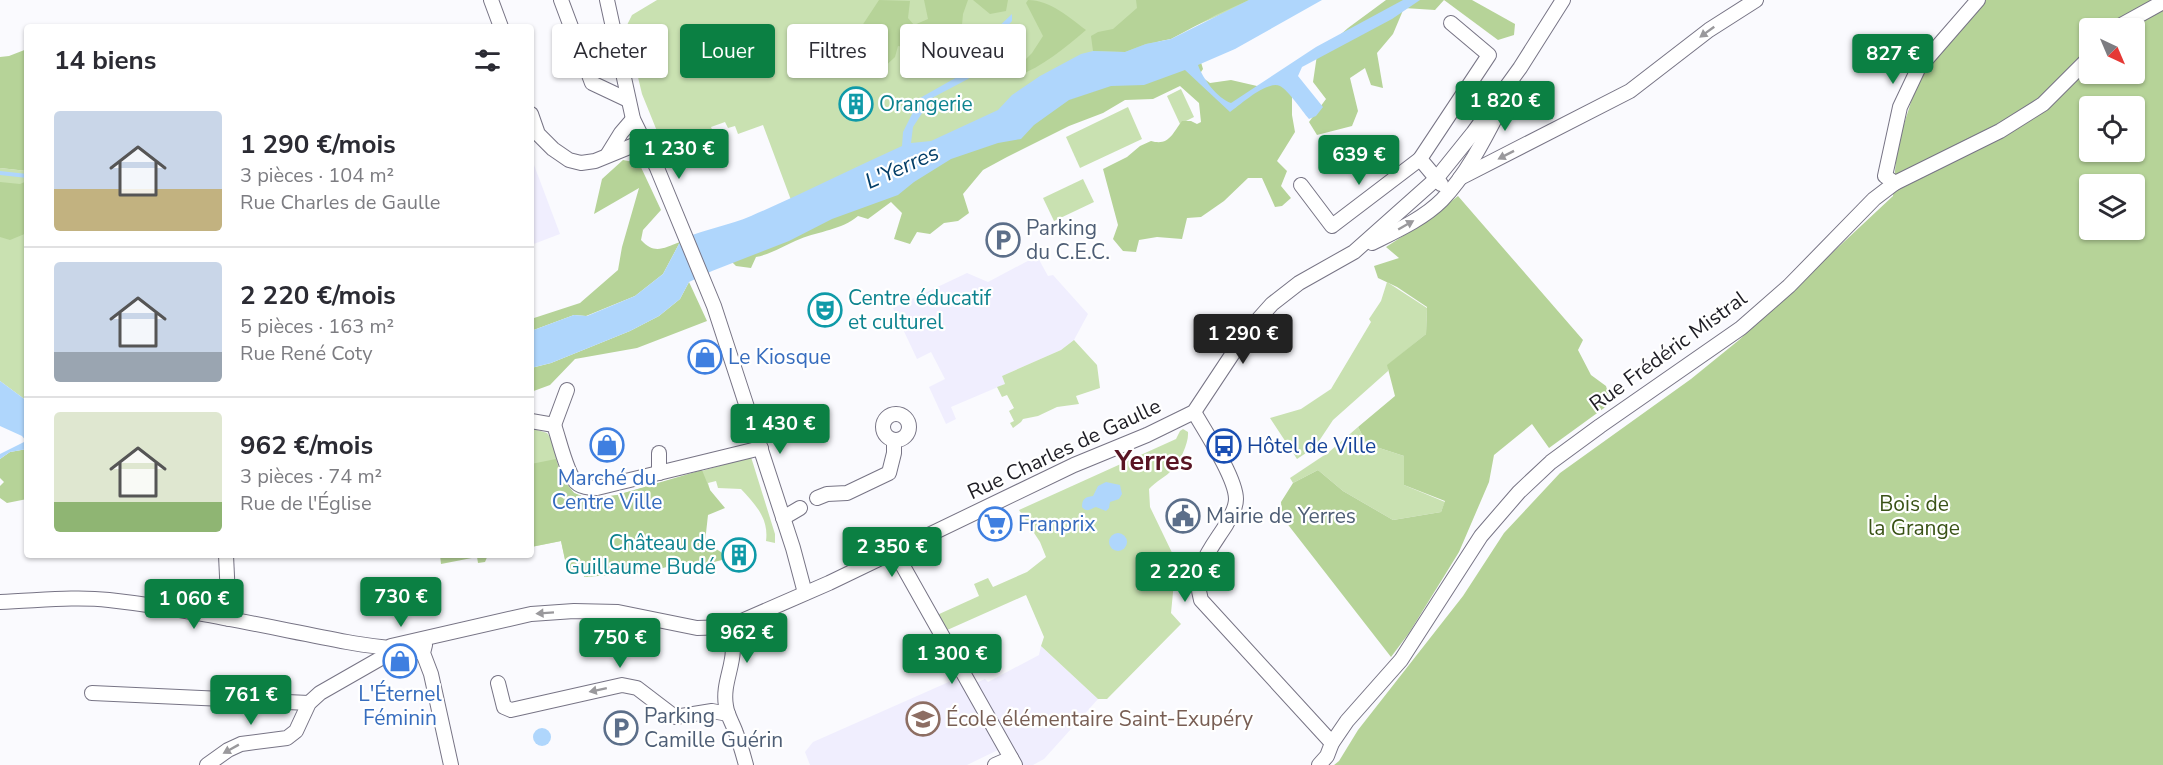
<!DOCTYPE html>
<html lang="fr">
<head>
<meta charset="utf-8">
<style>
	:root { --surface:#fff; --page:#f2f2f3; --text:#2b2b33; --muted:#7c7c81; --line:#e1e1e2; --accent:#0b8043 }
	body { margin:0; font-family:"Nunito Sans",sans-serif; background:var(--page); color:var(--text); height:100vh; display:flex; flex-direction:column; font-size:22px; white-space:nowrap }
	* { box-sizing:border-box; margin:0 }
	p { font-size:20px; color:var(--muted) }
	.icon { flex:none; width:33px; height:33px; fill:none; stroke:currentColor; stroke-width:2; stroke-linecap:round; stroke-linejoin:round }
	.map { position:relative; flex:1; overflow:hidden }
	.details { position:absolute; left:24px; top:24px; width:510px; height:534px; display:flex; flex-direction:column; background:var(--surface); border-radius:6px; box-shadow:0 2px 4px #0004 }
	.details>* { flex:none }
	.top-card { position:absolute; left:552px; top:24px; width:570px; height:54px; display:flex; gap:12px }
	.needle { width:39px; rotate:136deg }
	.buttons { position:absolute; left:2079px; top:18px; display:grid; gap:12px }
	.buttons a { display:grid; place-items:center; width:66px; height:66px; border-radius:6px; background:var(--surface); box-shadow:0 2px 4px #0004; font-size:30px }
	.price { position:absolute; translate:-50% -51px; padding:0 14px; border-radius:6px; background:var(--accent); color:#fff; font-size:20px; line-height:39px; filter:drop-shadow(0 2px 3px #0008) }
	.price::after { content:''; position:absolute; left:50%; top:36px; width:18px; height:14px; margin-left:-9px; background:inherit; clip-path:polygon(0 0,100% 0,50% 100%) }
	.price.current { background:#222; color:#fff }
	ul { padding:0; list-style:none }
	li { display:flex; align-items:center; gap:18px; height:150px; padding:0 30px }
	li+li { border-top:2px solid var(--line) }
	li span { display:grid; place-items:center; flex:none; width:168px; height:120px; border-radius:6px; color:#555 }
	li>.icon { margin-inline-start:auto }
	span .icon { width:72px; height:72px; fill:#fffc; stroke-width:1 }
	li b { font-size:26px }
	h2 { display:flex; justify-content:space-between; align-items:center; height:72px; padding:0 30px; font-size:26px }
	.tag { padding:0 21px; border-radius:6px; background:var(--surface); box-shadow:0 2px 4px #0004; font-size:21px; line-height:54px }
	.tag.current { background:var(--accent); color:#fff }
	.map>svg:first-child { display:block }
	.built { fill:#f0eefe }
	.green { fill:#c9e1b1 }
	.forest { fill:#b6d398; fill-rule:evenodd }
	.water { fill:#afd6fc }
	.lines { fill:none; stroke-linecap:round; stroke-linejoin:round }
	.stream { stroke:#afd6fc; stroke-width:4 }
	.minor-casing { stroke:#777485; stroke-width:16 }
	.minor { stroke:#fff; stroke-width:14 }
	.oneway { fill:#9a999c }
	.labels { text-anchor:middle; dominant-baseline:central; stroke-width:4.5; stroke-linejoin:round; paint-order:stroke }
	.culture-label { font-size:21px; fill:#0d838f; stroke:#fff; text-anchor:start }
	.service-label { font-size:21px; fill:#4e5e75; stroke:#fff; text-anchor:start }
	.street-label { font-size:21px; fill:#1e1d24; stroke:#fff }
	.shop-label { font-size:21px; fill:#366cbe; stroke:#fff; text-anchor:start }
	.transit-label { font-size:21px; fill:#164399; stroke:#fff; text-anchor:start }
	.park-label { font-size:21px; fill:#3a5317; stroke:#fff }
	.education-label { font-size:21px; fill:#785e54; stroke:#fff; text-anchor:start }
	.water-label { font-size:22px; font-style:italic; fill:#033e68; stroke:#fff }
	.district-label { font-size:27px; font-weight:bold; fill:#591423; stroke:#fff }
</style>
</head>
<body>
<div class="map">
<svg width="2163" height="765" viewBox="0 0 2163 765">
	<rect width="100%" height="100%" fill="#fafafe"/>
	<g class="built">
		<polygon points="531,157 560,234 531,245"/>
		<polygon points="1037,256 1048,276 1053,275 1088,314 1074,340 1061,350 1002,376 1005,384 951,407 956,419 946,424 929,387 945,379 931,352 917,359 893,308 967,273 988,282"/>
		<polygon points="1041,646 1098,699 1044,759 1033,765 1015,765 971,685 985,679 988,682 1039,655"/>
		<polygon points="960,677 1000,749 967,765 810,765 805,752 813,742"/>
	</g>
	<g class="green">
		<polygon points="657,0 1255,0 1004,108 934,142 791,200 763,125 738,134 735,126 728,128 725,122 711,127 715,136 696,142 697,147 694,152 686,154 681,149 676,136 661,141 642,94 626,27 632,15"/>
		<polygon points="1181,89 1194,117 1180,124 1167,96"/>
		<polygon points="1128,107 1142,139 1080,168 1066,137"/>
		<polygon points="0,168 27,171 27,401 0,381"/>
		<polygon points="1083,179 1094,202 1054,221 1043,198"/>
		<polygon points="1387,282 1427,308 1426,334 1388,365 1388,371 1333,420 1315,447 1297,459 1270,418 1301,409 1331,389 1371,322 1369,319 1381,301"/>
		<polygon points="1074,340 1097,365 1100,388 1076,396 1079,404 1057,407 1038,416 1023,419 1021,422 1013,428 1010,423 1014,421 1009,411 1014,408 1007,395 1002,397 997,387 1005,384 1002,376 1061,350"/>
		<polygon points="1358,427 1367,444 1404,456 1404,485 1445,502 1441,512 1393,520 1343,491 1318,470 1293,483 1290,478 1329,452"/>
		<path d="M531 428 547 433 552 440 561 477 574 493 589 499 617 495 751 457 775 534V543L766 541C769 519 756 505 741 489L718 488 716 481 708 483 710 490 637 573 584 577V572H574L567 569 561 541 531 547Z"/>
		<path d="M1183 429 1188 432C1189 443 1180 461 1173 469 1166 477 1156 481 1149 489L1150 507 1176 561 1171 613 1181 624 1107 699H1098L1041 646 1044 637 1026 595 945 631 937 615 979 596 974 584 988 578 993 587 1027 572 1046 557 1040 542 1019 510 1176 439 1180 431Z"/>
	</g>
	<g class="forest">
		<path d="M879 0 910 1 908 18 914 25 928 19 924 0H968L963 14 960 47 950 59 927 64 918 49 898 46 895 57 879 72C873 65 854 48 852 41Z"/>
		<polygon points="973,0 1008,0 1006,11 990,14"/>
		<path d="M1028 0C1050 0 1070 18 1086 30 1064 49 1043 66 1016 77L1015 70 1032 53 1043 36 1026 3Z"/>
		<polygon points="1136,0 1249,0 1216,15 1171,39 1146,44 1125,52 1093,51 1091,36 1098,32 1113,29 1137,8"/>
		<polygon points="1386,0 1444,0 1435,10 1404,8 1393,34 1377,53 1383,88 1371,85 1365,68 1350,78 1358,111 1352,126 1317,135 1309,122 1326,99 1313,82 1317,55 1348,28"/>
		<polygon points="1444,0 1472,0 1515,24 1514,35 1498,40"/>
		<path d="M1986 0H2163V765H1334L1339 761 1358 730 1463 596 1504 533 1560 473 1691 379 1739 340 1893 196 1897 146 1918 80ZM2090 28H2134V74H2090ZM2090 106H2134V152H2090ZM2090 184H2134V230H2090Z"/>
		<polygon points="27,49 27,171 0,168 0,57 9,56"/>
		<path d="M1200 59 1203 69 1199 75 1210 83 1231 80 1257 86 1275 83 1292 87V115L1295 132 1277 161 1287 171 1281 186 1291 198 1282 206 1275 207 1262 178H1248L1224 201 1201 217 1187 218 1182 239 1157 237 1139 240 1136 252 1123 251 1113 239 1118 225 1103 169 1127 157 1140 146 1151 141C1169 146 1172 134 1182 121H1191L1197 124 1201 122 1199 103 1180 86 1153 99 1125 100 1103 113 1069 126 1007 157 983 170 963 194 969 213 958 221 944 223 930 234 917 232 910 244 894 239 902 213 891 202 868 219 858 216C841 230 820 231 800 239 785 245 772 254 756 257L751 268 736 266 729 259 1053 97Z"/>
		<path d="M623 160 639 163 661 210 643 230 641 240C655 255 663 248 680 242L663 274 635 296 586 316 574 315 531 331V319L580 303 618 270 622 247 639 188 594 214 602 179Z"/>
		<polygon points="27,181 27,233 10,240 0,237 0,182 20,184"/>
		<polygon points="1458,196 1583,340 1578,350 1591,375 1606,386 1611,403 1549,448 1532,424 1494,455 1489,482 1459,552 1409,633 1391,657 1282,517 1281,502 1293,483 1318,470 1343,491 1393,520 1441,512 1445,501 1404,485 1404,456 1367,444 1358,427 1395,396 1387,365 1426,334 1427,307 1397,287 1378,278 1374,266 1399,258 1386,247 1423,223"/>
		<polygon points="689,282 707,321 637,348 575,359 550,385 531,392 531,368 551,363 630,331 659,316 680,299"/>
		<polygon points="27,449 27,499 7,503 0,498 0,486 4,482 0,478 0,459 10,452"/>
		<polygon points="556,459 561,477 574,493 589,499 617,495 702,470 710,490 725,508 708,515 705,542 724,554 726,559 706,564 684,562 656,570 637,573 584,577 584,572 574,572 567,569 561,541 531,547 531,464"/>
		<polygon points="440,555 488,555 485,562 478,563 477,557 441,564"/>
	</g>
	<g class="water">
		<path d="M1249 0H1322L1235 49 1198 65C1203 79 1217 98 1231 103L1316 47 1403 0H1420L1392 19 1302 67 1298 76 1323 107 1316 116 1309 119C1302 111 1288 90 1280 86 1267 80 1240 105 1230 112L1185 70 1144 85 1111 86 1069 100 1034 125 1021 139 998 143 951 159 914 182 898 195 832 219 789 241 712 271 689 282 680 299 659 316 630 331 551 363 531 368V331L574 315 587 316 635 296 663 274 680 242 685 238C706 229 730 225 751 216 802 194 851 169 902 146L903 132 920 98 973 68 985 52 994 31 1012 14V21L996 39 991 63 968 79 932 98 913 127 911 143 931 141 998 110 1012 95 1040 76 1081 54 1093 51 1125 52 1146 44 1171 39Z"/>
		<polygon points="0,381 27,401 27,449 10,452 0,459 0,454 26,441 22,436 0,426"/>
		<path d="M1106 482 1120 485 1122 494 1119 499 1110 502 1109 508 1106 511 1096 507C1090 509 1087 513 1082 507 1082 499 1085 497 1093 496L1098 486Z"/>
		<circle cx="1118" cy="542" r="9"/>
		<circle cx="542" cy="737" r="9"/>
	</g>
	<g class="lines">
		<polyline class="stream" points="0,173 27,176"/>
		<g class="minor-casing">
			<g id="minor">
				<polyline points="491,0 501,27"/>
				<polyline points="561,0 592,83 628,100"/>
				<polyline points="607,0 633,119 657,168 714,306 793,548 805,593"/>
				<polyline points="2116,28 2163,2"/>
				<polyline points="531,114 538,134 553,149 569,160 581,163 595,161 644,141"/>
				<polyline points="608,154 621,133 633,119"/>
				<polyline points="1460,178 1630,91 1709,30 1756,0"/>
				<polyline points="1895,183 1885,176 1900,107 1918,69 1978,0"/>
				<polyline points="1441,184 1420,159 1489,55 1451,23"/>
				<polyline points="1301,185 1332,226 1420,159"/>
				<path d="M1372 243C1396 231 1423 219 1442 200 1467 174 1485 138 1501 107"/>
				<path d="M1194 412C1205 431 1236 478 1236 499 1236 509 1230 517 1226 525 1210 550 1192 569 1201 600L1332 743"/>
				<circle cx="896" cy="427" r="13"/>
				<path d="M531 421 554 425C559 438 567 477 578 484 584 488 591 488 597 488L761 448"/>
				<polyline points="554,425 567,390"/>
				<polyline points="659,473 659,453"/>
				<polyline points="817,498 827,494 847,493 889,473 894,453 894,440"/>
				<polyline points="783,518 800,508"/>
				<polyline points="895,552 1015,765"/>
				<polyline points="226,555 229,619"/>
				<path d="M0 602C36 601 73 596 109 600 189 609 268 627 347 642 372 647 398 648 423 653"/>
				<path d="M728 627C742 657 721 678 726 706 727 715 733 724 736 733 740 743 743 754 746 765"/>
				<polyline points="425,645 423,653 431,674 451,765"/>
				<polyline points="387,649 391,646 531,614 574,611 618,612 697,628 728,627 829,583 1074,465 1147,435 1194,412 1247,332 1272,304 1299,283 1354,252 1436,179 1473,133 1520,68 1563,0"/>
				<polyline points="498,683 504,707 511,710 622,685 637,688 675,717 712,711 728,714"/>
				<polyline points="92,693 309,703"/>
				<polyline points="207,765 228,750 241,744 287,738 296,731 309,703 320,693 383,657 387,649"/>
				<polyline points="995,765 1011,758"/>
				<polyline points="1319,765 1327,756 1332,743 1347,721 1401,660 1481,536 1519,492 1551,462 1600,426 1741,328 1789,286 1874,199 1895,183 2000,131 2043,104 2090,57"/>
			</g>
		</g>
		<use href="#minor" class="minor"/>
	</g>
	<defs><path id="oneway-solid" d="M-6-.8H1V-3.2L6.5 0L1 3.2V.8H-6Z" transform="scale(1.5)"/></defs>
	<g class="oneway">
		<use href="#oneway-solid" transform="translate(1707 32) rotate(144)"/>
		<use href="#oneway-solid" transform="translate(1506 155) rotate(153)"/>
		<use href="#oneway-solid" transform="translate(1406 225) rotate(-30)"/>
		<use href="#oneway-solid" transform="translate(545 613) rotate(176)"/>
		<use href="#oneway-solid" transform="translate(598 690) rotate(168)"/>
		<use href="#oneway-solid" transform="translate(231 749) rotate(151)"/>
	</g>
	<defs>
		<g id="building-ring" transform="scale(1.725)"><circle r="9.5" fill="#fff" stroke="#0f9aa8" stroke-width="1.5"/><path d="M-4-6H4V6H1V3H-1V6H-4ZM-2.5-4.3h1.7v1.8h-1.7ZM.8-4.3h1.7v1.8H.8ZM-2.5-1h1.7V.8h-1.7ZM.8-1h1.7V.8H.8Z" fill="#0f9aa8"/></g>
		<g id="parking-ring" transform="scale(1.725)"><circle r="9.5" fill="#fff" stroke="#5c6f8a" stroke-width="1.5"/><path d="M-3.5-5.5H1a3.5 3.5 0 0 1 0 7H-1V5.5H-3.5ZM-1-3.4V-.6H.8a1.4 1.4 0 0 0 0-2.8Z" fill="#5c6f8a"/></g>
		<g id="theatre-ring" transform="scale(1.725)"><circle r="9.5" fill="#fff" stroke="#0f9aa8" stroke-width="1.5"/><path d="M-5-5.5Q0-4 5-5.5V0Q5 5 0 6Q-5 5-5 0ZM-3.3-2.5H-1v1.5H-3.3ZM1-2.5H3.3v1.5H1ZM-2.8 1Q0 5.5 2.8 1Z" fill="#0f9aa8"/></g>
		<g id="shop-ring" transform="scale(1.725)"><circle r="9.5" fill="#fff" stroke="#3f7fe0" stroke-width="1.5"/><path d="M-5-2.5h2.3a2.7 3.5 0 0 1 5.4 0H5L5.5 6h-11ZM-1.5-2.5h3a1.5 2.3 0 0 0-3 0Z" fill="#3f7fe0"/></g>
		<g id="bus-ring" transform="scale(1.725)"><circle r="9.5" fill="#fff" stroke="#1a4fb4" stroke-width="1.5"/><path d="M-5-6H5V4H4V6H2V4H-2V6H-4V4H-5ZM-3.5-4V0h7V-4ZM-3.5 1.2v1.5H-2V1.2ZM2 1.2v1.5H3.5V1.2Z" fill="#1a4fb4"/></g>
		<g id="civic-ring" transform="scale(1.725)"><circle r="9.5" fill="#fff" stroke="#5c6f8a" stroke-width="1.5"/><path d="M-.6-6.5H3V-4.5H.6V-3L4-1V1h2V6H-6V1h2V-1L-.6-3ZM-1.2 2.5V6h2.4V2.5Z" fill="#5c6f8a"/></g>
		<g id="supermarket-ring" transform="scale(1.725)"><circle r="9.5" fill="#fff" stroke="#3f7fe0" stroke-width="1.5"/><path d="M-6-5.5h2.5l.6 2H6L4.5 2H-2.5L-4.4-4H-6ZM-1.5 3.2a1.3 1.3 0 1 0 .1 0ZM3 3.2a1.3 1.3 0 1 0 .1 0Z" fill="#3f7fe0"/></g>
		<g id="school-ring" transform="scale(1.725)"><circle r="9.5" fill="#fff" stroke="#8d6e63" stroke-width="1.5"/><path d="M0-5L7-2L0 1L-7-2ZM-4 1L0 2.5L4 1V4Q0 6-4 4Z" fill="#8d6e63"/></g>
	</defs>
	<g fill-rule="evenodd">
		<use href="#building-ring" x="856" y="104"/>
		<use href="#parking-ring" x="1003" y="240"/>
		<use href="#theatre-ring" x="825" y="310"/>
		<use href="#shop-ring" x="705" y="357"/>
		<use href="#shop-ring" x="607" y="445"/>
		<use href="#bus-ring" x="1224" y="446"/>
		<use href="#civic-ring" x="1183" y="516"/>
		<use href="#supermarket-ring" x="995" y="524"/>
		<use href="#building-ring" x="739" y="555"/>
		<use href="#shop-ring" x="400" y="661"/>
		<use href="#school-ring" x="923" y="719"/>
		<use href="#parking-ring" x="621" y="728"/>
	</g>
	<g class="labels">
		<g class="culture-label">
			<text x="879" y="104">Orangerie</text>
			<text x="848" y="298">Centre éducatif<tspan x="848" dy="24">et culturel</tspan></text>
			<text x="716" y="543" text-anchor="end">Château de<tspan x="716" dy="24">Guillaume Budé</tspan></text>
		</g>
		<g class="service-label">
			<text x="1026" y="228">Parking<tspan x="1026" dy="24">du C.E.C.</tspan></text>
			<text x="1206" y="516">Mairie de Yerres</text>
			<text x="644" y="716">Parking<tspan x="644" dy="24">Camille Guérin</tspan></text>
		</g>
		<g class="street-label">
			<text transform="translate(1668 351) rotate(-36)">Rue Frédéric Mistral</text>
			<text transform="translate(1064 449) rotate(-25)">Rue Charles de Gaulle</text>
		</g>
		<g class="shop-label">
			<text x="728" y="357">Le Kiosque</text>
			<text x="607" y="478" text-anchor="middle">Marché du<tspan x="607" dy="24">Centre Ville</tspan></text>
			<text x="1018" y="524">Franprix</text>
			<text x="400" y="694" text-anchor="middle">L'Éternel<tspan x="400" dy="24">Féminin</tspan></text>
		</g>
		<g class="transit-label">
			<text x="1247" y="446">Hôtel de Ville</text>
		</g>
		<g class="park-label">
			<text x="1914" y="504">Bois de<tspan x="1914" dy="24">la Grange</tspan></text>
		</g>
		<g class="education-label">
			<text x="946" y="719">École élémentaire Saint-Exupéry</text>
		</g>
		<g class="water-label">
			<text transform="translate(902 167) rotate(-24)">L'Yerres</text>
		</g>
		<g class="district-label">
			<text x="1154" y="461">Yerres</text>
		</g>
	</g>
</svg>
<div class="buttons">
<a><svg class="needle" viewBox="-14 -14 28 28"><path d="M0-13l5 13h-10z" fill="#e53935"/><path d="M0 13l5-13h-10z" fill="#7c7c81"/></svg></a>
<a><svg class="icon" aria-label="locate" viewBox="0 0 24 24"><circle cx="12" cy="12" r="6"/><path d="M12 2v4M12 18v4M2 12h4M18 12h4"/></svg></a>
<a><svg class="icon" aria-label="layers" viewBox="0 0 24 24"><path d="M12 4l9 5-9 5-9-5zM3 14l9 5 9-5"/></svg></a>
</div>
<b class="price" style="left:1893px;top:85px">827 €</b>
<b class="price" style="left:1505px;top:132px">1 820 €</b>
<b class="price" style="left:679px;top:180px">1 230 €</b>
<b class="price" style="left:1359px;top:186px">639 €</b>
<b class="price current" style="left:1243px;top:365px">1 290 €</b>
<b class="price" style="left:780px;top:455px">1 430 €</b>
<b class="price" style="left:892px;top:578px">2 350 €</b>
<b class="price" style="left:1185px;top:603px">2 220 €</b>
<b class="price" style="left:401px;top:628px">730 €</b>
<b class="price" style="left:194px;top:630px">1 060 €</b>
<b class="price" style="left:747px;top:664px">962 €</b>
<b class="price" style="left:620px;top:669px">750 €</b>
<b class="price" style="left:952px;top:685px">1 300 €</b>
<b class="price" style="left:251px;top:726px">761 €</b>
<div class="top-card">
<a class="tag">Acheter</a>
<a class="tag current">Louer</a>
<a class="tag">Filtres</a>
<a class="tag">Nouveau</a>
</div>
<section class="details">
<h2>14 biens<svg class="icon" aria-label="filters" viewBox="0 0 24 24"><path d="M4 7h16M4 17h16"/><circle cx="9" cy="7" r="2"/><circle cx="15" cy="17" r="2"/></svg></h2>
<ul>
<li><span style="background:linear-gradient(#c9d6e8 65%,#c2b280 0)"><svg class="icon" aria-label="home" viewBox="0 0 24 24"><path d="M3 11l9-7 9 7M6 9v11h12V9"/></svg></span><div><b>1 290 €/mois</b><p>3 pièces · 104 m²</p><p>Rue Charles de Gaulle</p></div></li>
<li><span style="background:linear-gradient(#c9d6e8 75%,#9aa5b1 0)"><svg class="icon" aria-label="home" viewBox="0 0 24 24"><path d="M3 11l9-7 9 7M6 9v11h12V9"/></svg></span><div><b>2 220 €/mois</b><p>5 pièces · 163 m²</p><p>Rue René Coty</p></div></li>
<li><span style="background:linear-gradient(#dfe7d0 75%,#8fb573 0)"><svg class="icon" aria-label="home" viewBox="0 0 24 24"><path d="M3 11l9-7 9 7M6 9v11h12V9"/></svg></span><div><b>962 €/mois</b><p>3 pièces · 74 m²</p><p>Rue de l'Église</p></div></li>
</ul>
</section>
</div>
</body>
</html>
